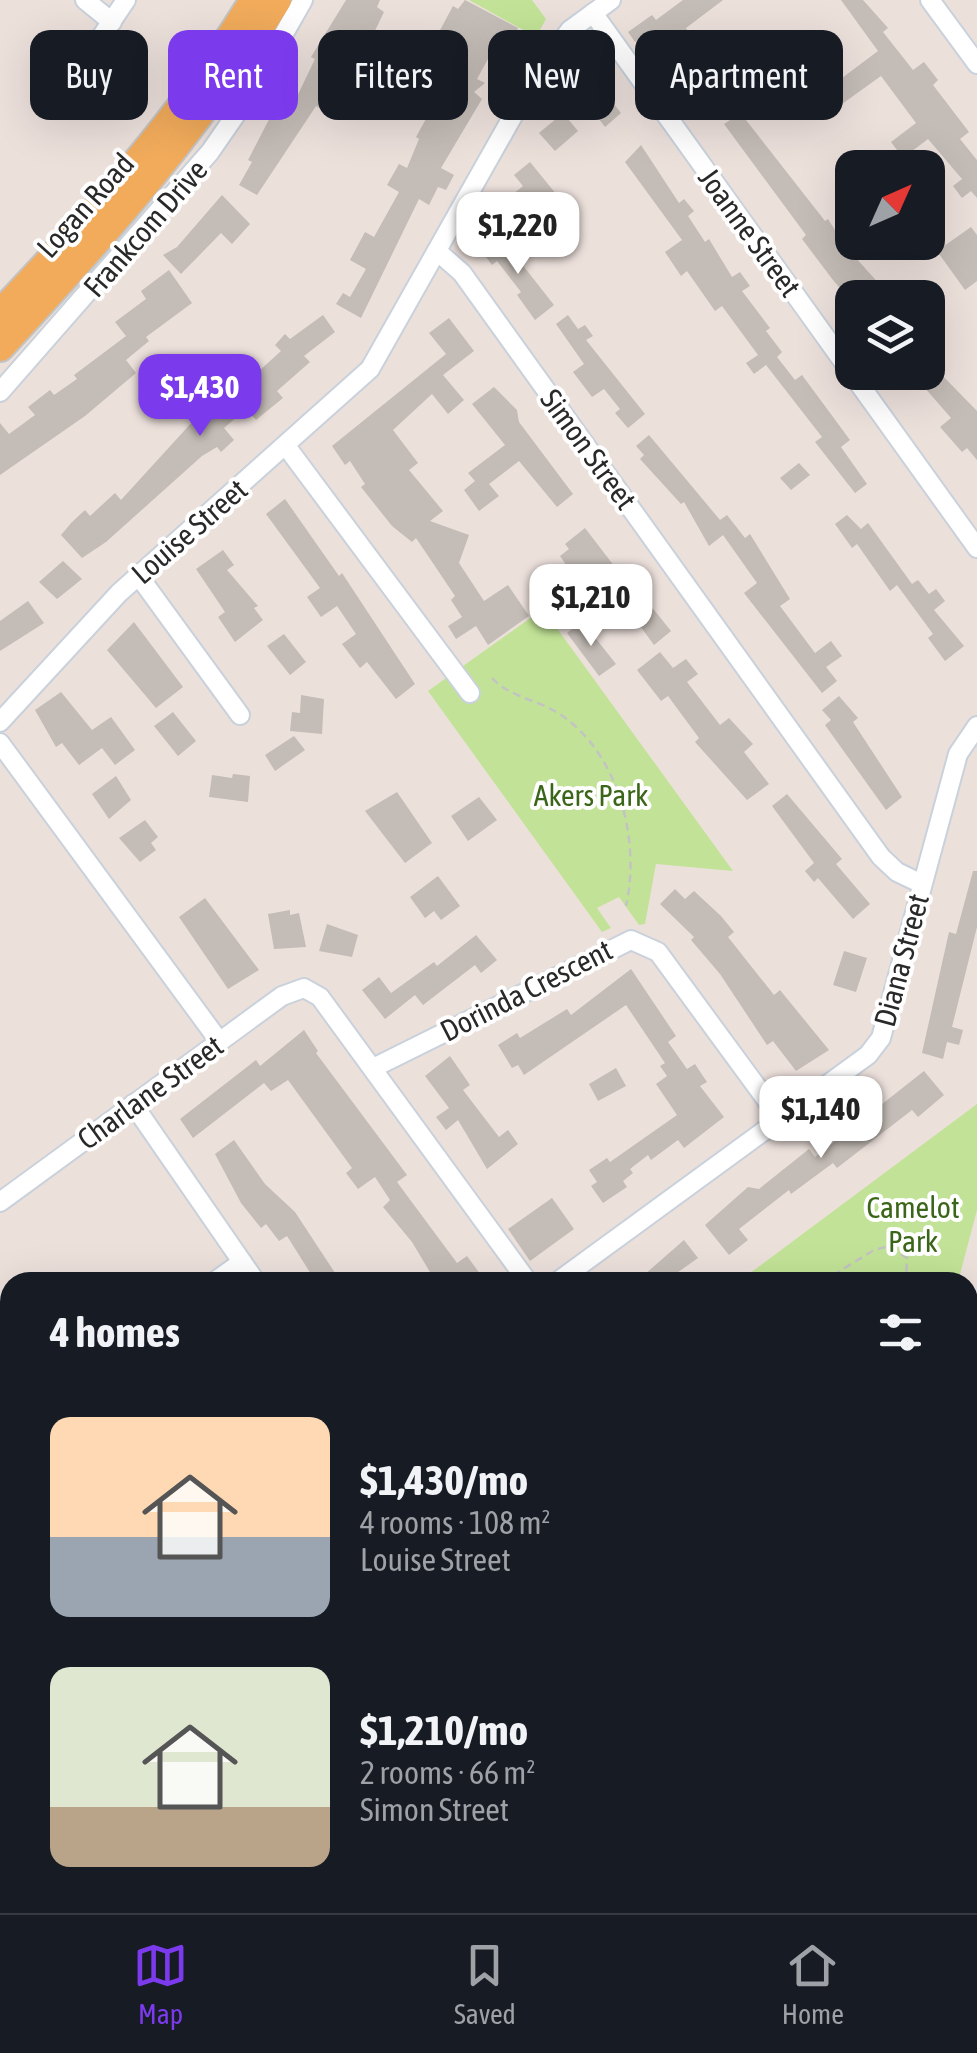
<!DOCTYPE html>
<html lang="en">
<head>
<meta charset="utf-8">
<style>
	:root { --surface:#171b24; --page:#20242c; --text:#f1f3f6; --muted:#9ea1a6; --line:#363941; --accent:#7c3aed }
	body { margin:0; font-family:"Asap Condensed",sans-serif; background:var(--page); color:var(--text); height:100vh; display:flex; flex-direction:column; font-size:38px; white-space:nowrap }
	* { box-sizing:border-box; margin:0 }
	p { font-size:32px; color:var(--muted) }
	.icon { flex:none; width:55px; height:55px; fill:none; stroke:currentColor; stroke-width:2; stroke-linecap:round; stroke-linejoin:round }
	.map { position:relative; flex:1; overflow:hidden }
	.sheet { position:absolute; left:0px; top:1272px; width:978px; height:642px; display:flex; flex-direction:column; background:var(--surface); border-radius:30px 30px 0 0; box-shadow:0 10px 40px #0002 }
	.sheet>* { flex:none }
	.banner { position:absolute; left:30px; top:30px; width:918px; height:90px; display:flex; gap:20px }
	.needle { width:65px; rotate:45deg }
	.buttons { position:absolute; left:835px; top:150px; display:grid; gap:20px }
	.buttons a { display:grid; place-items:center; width:110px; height:110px; border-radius:20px; background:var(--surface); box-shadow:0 10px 40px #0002; font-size:50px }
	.price { position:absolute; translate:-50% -85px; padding:0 22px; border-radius:20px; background:#fff; color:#222; font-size:32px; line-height:65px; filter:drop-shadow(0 2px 5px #0008) }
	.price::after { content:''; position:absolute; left:50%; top:60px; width:30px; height:22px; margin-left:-15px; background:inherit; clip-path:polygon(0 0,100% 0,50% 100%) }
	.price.current { background:var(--accent); color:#fff }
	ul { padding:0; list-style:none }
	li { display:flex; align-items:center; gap:30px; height:250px; padding:0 50px }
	li span { display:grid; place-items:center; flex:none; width:280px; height:200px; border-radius:20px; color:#555 }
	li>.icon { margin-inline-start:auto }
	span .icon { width:120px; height:120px; fill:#fffc; stroke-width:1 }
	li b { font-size:42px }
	h2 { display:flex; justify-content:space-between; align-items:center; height:120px; padding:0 50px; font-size:42px }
	.chip { padding:0 35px; border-radius:20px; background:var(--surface); box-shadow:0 10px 40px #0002; font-size:35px; line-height:90px }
	.chip.current { background:var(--accent); color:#fff }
	.dock { display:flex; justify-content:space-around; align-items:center; height:140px; border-top:2px solid var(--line); background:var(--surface); font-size:28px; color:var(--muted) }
	.dock a { display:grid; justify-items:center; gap:5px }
	.dock .current { color:var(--accent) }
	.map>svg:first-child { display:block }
	.green { fill:#c2e397 }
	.building { fill:#c4bcb6 }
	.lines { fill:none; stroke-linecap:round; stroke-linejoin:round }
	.street-casing { stroke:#c9d1db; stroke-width:22 }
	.primary-casing { stroke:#c3c3c3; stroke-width:32 }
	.highway-casing { stroke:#c3c3c3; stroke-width:35 }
	.path { stroke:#c3c3c3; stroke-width:2.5; stroke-dasharray:8 5; stroke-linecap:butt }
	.street { stroke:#fff; stroke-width:18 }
	.primary { stroke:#f1ab5b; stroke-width:28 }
	.highway { stroke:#ff7653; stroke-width:30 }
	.labels { text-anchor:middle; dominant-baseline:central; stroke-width:8; stroke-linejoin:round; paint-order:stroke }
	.street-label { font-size:30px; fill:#292929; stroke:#fff }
	.park-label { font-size:30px; fill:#3b6619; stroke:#fff }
</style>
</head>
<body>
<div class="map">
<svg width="977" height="1913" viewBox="0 0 977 1913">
	<rect width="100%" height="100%" fill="#ece0db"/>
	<g class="green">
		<polygon points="469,0 532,0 546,19 536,37"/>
		<polygon points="543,609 733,871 656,864 645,924 639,925 619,897 597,908 611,928 602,932 428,691"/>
		<polygon points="977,1104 977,1210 958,1282 738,1282"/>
		<polygon points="698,1905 820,1905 818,1913 695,1913"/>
	</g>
	<g class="building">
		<polygon points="346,0 380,0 377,7 384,12 372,37 365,33 339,85 344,88 334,107 327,103 323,110 316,106 257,195 239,185 252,162 248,160 278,102 291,109 315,59 311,57"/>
		<polygon points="465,0 518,28 512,42 506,39 498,53 493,50 477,79 485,83 474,92 482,99 441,168 454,175 446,190 438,187 429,205 419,199 361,318 336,304 343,293 350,297 366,269 350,260 365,232 374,237 399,192 387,185 399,164 407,168 419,139 416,137 432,108 442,114 467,67 431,47 453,6 458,9"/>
		<polygon points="683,0 723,0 686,28 693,39 660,65 640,39 635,42 628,32 652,15 656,20"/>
		<polygon points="841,0 863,0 888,28 883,32 913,70 924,62 938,80 933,85 969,132 960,139 977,160 977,198 971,191 962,198 953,186 962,179 928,139 903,158 891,142 916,123 881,76 842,104 830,87 878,51"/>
		<polygon points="706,69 825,221 828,219 845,246 892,298 850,300 833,280 802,239 806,235 724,124 730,120 708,93 697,102 684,87"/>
		<polygon points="587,70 621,113 605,127 571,83"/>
		<polygon points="563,113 578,131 555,151 539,133"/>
		<polygon points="641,145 679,203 684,199 694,211 688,216 705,242 709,239 732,277 740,272 750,286 742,291 770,328 766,331 782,352 777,357 795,380 802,375 850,440 841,447 867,484 855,493 815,442 822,437 766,365 754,374 746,363 758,355 722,306 715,311 687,271 681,276 665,252 682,240 625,162"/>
		<polygon points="530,162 565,205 549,217 539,204 523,217 508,198 523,186 514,175"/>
		<polygon points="222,195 250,224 232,244 221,233 181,274 163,255 177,247"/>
		<polygon points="971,227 977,235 977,281 965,290 937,251"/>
		<polygon points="499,235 554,305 535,320 517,295 521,292 497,261 492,265 480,249"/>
		<polygon points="169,270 192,303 146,337 149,341 126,360 136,373 85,416 0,475 0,423 9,434 35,415 28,407 50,390 54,395 77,379 74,375 126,336 115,322 146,299 141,291"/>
		<polygon points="323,315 335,332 304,356 310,362 277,391 283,398 256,420 246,409 224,428 234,440 221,452 217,447 202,456 106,542 82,558 61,535 72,522 85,510 90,516 115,493 121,500 194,420 191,417 204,406 208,412 225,397 228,400 247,381 243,376 255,366 259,371 281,351 275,345 285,334 290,339"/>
		<polygon points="568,315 578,329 585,325 593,336 586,340 645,414 628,428 615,413 620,409 604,389 592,397 573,372 584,364 556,324"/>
		<polygon points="449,318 474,351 443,375 464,400 448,414 432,394 393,430 418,463 409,470 443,511 430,521 469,535 459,563 484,601 508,585 529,616 488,645 476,626 456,639 448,626 462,617 451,600 455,596 416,538 412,542 392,526 361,487 365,484 350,461 345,465 332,446 446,354 429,333"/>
		<polygon points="936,369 977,411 977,460 967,448 962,452 940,427 951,418 911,372"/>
		<polygon points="494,387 517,410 519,422 573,494 557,507 519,461 489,484 499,496 479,511 464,490 475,481 468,473 505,445 472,404"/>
		<polygon points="649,435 720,520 727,515 745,538 750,534 790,599 780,606 815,653 831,641 842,656 826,667 837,681 822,693 744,593 757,583 723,535 709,546 684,502 681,504 640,459 644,455 636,446"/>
		<polygon points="799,463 810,475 791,490 780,478"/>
		<polygon points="285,499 339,576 342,573 415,684 396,699 367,662 360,668 342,644 356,634 337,606 321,617 307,597 320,588 266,514"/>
		<polygon points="847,515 861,529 868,523 912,584 918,580 929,594 936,589 945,601 934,610 964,646 945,661 928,638 933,634 897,585 890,591 857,544 852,548 835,524"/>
		<polygon points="585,528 618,571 624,567 644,583 640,587 646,600 671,631 654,645 600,571 564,597 555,584 571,572 560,556 569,549 565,544"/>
		<polygon points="223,550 234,565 227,570 258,606 254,608 263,620 235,642 218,617 225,612 196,569"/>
		<polygon points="63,561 82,579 57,599 39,582"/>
		<polygon points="28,601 44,623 0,651 0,621"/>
		<polygon points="582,621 616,664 599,676 567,633"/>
		<polygon points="134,622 183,687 156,708 107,650"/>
		<polygon points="284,634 306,662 290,675 267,646"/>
		<polygon points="660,652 673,668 686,659 698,674 687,682 720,725 729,718 753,744 744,752 769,784 747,800 695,742 699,738 668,696 661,701 637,670"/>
		<polygon points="61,692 92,730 111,717 135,750 115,765 102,748 79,765 62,743 56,747 35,710"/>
		<polygon points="301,695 324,699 322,734 290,731 292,712 300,713"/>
		<polygon points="839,696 858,718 853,722 902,797 886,810 825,725 831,720 822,710"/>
		<polygon points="173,712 196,741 178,756 154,726"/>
		<polygon points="294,736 305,750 275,771 265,755"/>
		<polygon points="233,774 250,776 248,802 209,797 212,775 232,778"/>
		<polygon points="116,776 131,800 109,819 92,794"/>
		<polygon points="397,792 432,843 405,863 365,811"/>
		<polygon points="787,794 842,859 836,864 870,904 853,919 818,878 814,882 805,871 814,863 772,806"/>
		<polygon points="479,797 497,820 468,841 451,816"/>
		<polygon points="145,820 158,837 151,843 156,850 140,862 119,838"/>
		<polygon points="973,871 977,871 977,927 952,1027 963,1030 959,1045 947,1042 943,1059 922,1053 949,932 956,934"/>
		<polygon points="438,876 460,906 441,920 434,911 425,918 410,897"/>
		<polygon points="675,889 685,899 694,891 721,916 734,932 728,937 774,995 780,990 829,1050 796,1071 773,1041 767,1045 720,974 691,940 694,937 660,904"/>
		<polygon points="205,898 259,970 228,989 179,917"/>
		<polygon points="290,910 290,915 299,913 306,947 274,949 268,914"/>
		<polygon points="327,924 358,935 352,957 319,951"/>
		<polygon points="476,935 497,960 481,973 475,965 423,1005 415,995 385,1019 362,990 379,977 391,993 434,962 437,966"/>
		<polygon points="844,951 867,958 856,992 833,985"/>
		<polygon points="631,969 676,1036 668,1042 687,1069 695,1064 707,1082 700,1086 724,1117 684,1148 678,1140 651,1160 648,1155 630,1169 633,1173 623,1181 627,1187 603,1203 591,1186 597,1182 589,1170 607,1158 610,1162 677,1115 656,1084 667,1076 660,1066 665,1063 626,1005 524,1075 518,1065 512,1068 498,1045 517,1033 520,1038 567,1009 571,1015"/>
		<polygon points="304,1030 318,1051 316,1053 407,1175 397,1182 457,1263 467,1256 486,1282 436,1282 412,1242 383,1207 390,1200 375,1177 358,1189 346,1173 352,1168 288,1080 271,1091 264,1083 193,1138 180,1119 256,1060 260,1066"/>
		<polygon points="450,1056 470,1085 463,1090 499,1137 508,1130 518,1144 487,1169 458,1120 446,1130 436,1117 449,1108 425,1076"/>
		<polygon points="616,1068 626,1086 598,1101 589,1084"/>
		<polygon points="924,1071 944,1095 918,1117 912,1110 837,1168 833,1163 791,1194 789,1190 739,1229 748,1240 729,1255 705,1225 748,1187 759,1189 809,1149 815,1157"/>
		<polygon points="234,1140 265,1184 295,1212 341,1282 316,1282 287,1236 279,1241 266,1224 261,1228 241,1203 215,1154"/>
		<polygon points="552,1198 574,1229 530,1261 508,1229"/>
		<polygon points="684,1240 698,1258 664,1282 636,1282"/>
	</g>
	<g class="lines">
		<g class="street-casing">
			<g id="street">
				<polyline points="85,0 112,22"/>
				<polyline points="930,0 977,64"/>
				<polyline points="593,13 977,548"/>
				<polyline points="58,84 95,46 126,0"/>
				<polyline points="437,251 462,273 881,857 897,872 922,884"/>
				<polyline points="0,392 210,152 248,97 303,0"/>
				<polyline points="286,446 470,693"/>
				<polyline points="138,575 240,715"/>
				<polyline points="0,722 119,593 370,369 536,75 570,30 611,0"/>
				<polyline points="0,743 219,1041"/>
				<polyline points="373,1068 631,940 658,952 779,1117"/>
				<polyline points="133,1104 256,1282"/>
				<polyline points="0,1202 282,996 304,988 320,997 528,1282"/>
				<polyline points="214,1282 242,1262"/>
				<polyline points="557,1282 868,1055 881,1038 958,754 977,726"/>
				<polyline points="0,1440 10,1433"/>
				<polyline points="0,1692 10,1685"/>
				<polyline points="95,1905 99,1913"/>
				<polyline points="382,1905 388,1913"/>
				<polyline points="675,1913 677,1905"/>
			</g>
		</g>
		<g class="primary-casing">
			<g id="primary">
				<path d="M0 314C94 215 183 117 254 0"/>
				<path d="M0 347C106 233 195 133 277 0"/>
			</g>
		</g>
		<g class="highway-casing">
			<g id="highway">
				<polyline points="968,1580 977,1550"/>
				<polyline points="968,1817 973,1778"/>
				<polyline points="863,1913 866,1905"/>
				<polyline points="948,1913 951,1905"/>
			</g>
		</g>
		<g class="path">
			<path d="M492 678C509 697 536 699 558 713 618 751 641 839 626 906"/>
			<polyline points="822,1282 874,1250 889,1246 907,1258 906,1282"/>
			<polyline points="968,1414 977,1379"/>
			<polyline points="825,1913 828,1905"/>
		</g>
		<use href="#street" class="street"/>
		<use href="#primary" class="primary"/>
		<use href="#highway" class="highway"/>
	</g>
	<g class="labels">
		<g class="street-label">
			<text transform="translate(85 205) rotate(-48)">Logan Road</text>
			<text transform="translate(145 228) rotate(-49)">Frankcom Drive</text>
			<text transform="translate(750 232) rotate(54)">Joanne Street</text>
			<text transform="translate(589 449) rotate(54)">Simon Street</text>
			<text transform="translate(189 531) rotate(-41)">Louise Street</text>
			<text transform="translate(901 960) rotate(-75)">Diana Street</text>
			<text transform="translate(526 990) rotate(-27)">Dorinda Crescent</text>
			<text transform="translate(150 1092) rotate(-36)">Charlane Street</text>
		</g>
		<g class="park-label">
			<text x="591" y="795">Akers Park</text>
			<text x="913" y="1207">Camelot<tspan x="913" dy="34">Park</tspan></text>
		</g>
	</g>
</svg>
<div class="buttons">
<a><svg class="needle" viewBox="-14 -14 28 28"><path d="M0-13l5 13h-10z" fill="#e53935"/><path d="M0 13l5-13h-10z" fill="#9ea1a6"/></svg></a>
<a><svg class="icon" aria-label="layers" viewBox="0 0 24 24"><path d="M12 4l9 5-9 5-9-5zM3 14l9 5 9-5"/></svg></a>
</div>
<b class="price" style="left:518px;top:277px">$1,220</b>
<b class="price current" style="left:200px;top:439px">$1,430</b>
<b class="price" style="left:591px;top:649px">$1,210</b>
<b class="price" style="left:821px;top:1161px">$1,140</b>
<div class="banner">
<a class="chip">Buy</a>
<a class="chip current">Rent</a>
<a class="chip">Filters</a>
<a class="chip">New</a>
<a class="chip">Apartment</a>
</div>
<section class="sheet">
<h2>4 homes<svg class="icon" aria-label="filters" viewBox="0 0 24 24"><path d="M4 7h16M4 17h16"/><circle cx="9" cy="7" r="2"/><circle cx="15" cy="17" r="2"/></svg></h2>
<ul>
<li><span style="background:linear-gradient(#ffd9b3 60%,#9aa5b1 0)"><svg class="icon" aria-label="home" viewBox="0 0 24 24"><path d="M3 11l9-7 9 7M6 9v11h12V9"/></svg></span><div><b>$1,430/mo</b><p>4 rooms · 108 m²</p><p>Louise Street</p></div></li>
<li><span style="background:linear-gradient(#dfe7d0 70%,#b9a48a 0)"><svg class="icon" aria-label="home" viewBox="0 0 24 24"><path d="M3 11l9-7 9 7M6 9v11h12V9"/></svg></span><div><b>$1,210/mo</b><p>2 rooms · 66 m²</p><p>Simon Street</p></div></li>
</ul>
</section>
</div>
<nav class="dock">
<a class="current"><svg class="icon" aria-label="map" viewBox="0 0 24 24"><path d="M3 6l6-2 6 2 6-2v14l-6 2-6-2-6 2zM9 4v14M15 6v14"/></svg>Map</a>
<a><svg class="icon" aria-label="saved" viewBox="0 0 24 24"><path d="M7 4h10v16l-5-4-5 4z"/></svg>Saved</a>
<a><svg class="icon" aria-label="home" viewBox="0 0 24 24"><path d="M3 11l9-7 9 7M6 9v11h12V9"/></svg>Home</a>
</nav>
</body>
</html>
